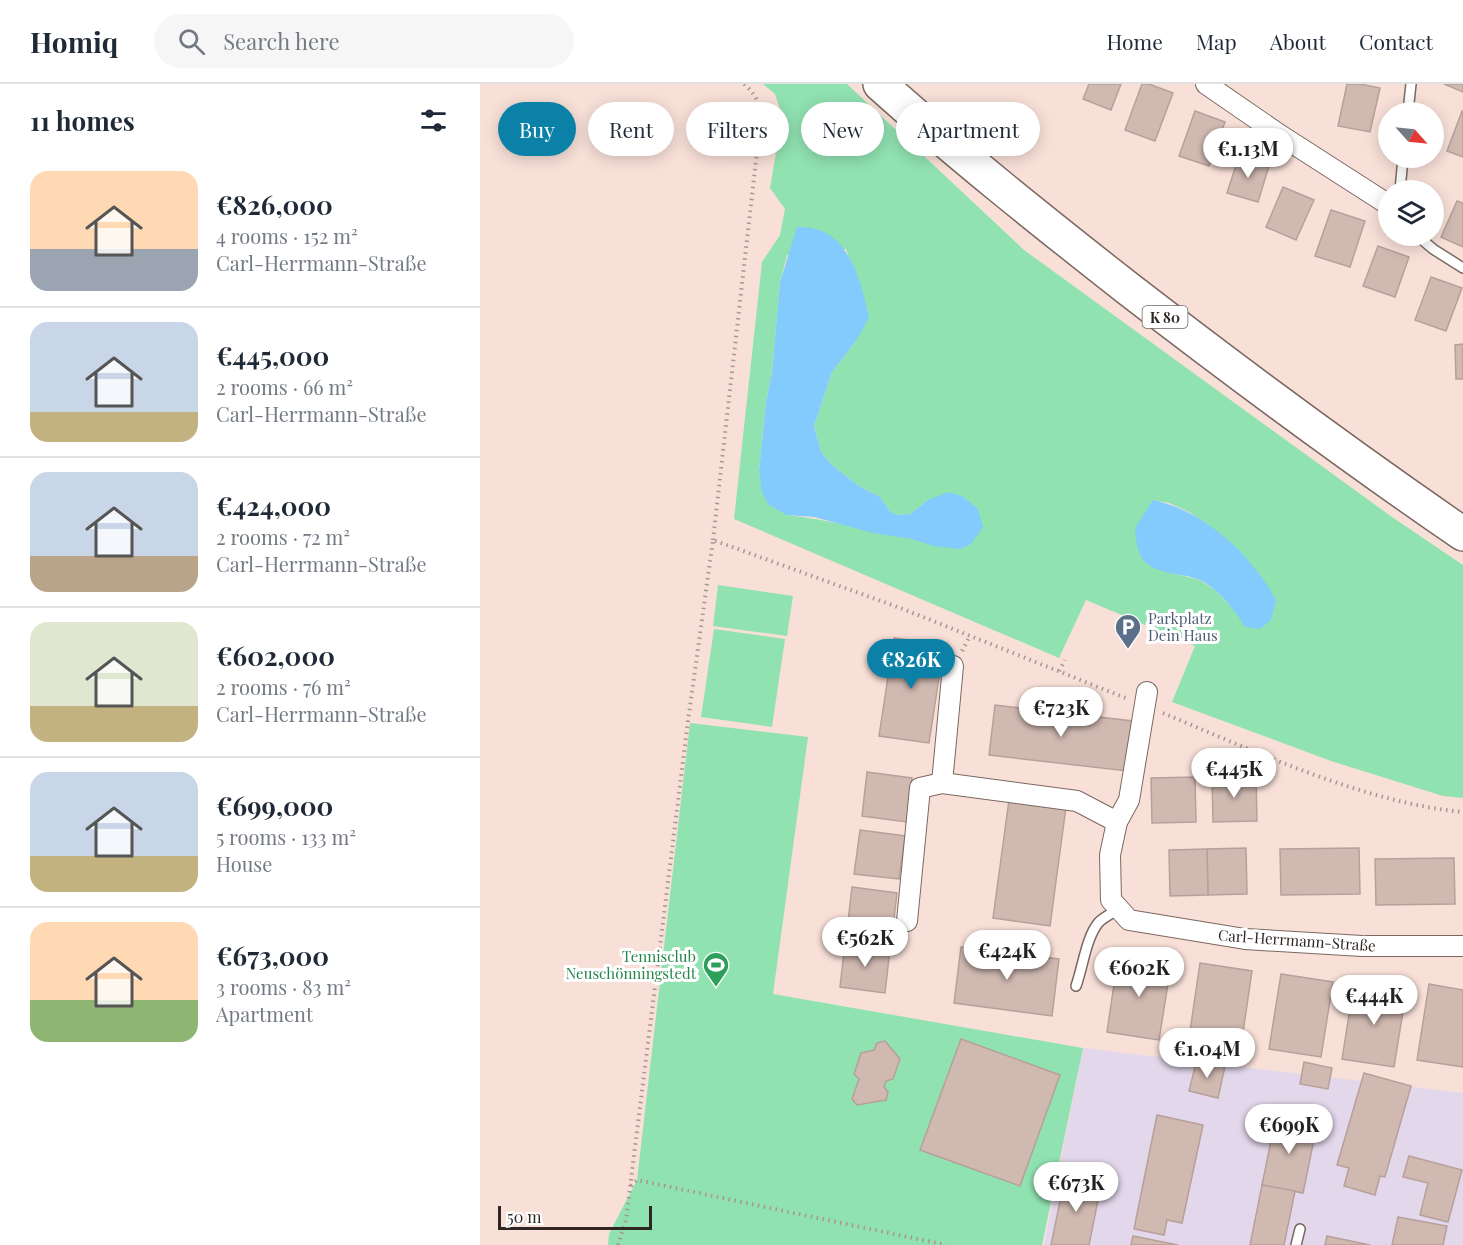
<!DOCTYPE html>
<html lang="en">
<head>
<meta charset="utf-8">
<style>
	:root { --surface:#fff; --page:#f6f6f7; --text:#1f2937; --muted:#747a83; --line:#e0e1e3; --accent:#0c81a7 }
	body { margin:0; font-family:"Playfair Display",serif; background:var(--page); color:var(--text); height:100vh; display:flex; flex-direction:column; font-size:22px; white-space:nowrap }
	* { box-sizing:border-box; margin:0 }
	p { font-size:20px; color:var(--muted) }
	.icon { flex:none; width:33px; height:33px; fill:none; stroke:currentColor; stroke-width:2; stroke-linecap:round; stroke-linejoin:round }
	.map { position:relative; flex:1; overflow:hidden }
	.drawer { display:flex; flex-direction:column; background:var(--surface); width:480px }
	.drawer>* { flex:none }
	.hud { position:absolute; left:18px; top:18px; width:570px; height:54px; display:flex; gap:12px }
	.needle { width:39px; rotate:117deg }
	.tools { position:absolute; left:898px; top:18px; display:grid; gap:12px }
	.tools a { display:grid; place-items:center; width:66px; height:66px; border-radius:50%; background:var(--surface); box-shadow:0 3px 15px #0003; font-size:30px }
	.scale { position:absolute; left:18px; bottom:15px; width:154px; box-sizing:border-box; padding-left:6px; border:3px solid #2f2623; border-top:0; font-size:16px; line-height:21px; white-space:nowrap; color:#2f2623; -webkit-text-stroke:4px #fff; paint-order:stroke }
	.price { position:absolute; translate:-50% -51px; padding:0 14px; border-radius:21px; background:#fff; color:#222; font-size:20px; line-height:39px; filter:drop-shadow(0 2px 3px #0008) }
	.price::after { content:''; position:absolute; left:50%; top:36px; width:18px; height:14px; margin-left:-9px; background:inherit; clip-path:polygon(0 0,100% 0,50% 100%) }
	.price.current { background:var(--accent); color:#fff }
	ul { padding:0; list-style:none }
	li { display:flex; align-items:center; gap:18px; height:150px; padding:0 30px }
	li+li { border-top:2px solid var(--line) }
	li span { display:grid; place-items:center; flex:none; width:168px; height:120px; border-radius:18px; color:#555 }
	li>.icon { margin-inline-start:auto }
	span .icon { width:72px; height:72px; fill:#fffc; stroke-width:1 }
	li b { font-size:26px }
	h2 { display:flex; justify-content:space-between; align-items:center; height:72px; padding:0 30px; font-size:26px }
	.tag { padding:0 21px; border-radius:27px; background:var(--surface); box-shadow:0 3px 15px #0003; font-size:21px; line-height:54px }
	.tag.current { background:var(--accent); color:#fff }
	header { display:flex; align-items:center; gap:36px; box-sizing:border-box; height:84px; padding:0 30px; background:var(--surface); border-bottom:2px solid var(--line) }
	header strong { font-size:28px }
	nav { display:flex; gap:33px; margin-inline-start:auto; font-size:21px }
	.search { width:420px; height:54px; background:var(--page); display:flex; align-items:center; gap:15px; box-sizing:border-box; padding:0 21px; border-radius:33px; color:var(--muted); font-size:22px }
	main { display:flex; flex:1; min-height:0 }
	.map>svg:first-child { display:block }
	.commercial { fill:#e3d7eb }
	.green { fill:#91e2b1; fill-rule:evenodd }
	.water { fill:#82cbfc }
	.building { fill:#d0b9b1; stroke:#b6a099; stroke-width:1.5 }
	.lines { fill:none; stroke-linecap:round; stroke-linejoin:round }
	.lane-casing { stroke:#7b6760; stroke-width:12 }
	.street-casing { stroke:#7b6760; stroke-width:22 }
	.highway-casing { stroke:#7b6760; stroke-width:36 }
	.path { stroke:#a89690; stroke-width:4; stroke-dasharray:1.5 4.5; stroke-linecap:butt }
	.lane { stroke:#fff; stroke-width:9 }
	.street { stroke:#fff; stroke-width:20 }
	.highway { stroke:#fff; stroke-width:33 }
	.labels { text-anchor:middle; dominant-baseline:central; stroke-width:6; stroke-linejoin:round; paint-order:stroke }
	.shield { fill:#fff; stroke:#6d6765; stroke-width:1.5 }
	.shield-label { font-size:14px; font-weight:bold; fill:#2f2623 }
	.service-label { font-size:15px; fill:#4e5e75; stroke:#fff; text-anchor:start }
	.street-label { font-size:15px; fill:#2f2623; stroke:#fff }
	.leisure-label { font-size:15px; fill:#27864d; stroke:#fff; text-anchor:end }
</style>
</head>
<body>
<header>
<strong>Homiq</strong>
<div class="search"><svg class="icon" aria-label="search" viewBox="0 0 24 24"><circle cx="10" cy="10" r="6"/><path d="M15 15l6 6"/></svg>Search here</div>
<nav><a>Home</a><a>Map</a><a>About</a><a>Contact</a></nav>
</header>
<main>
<section class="drawer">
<h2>11 homes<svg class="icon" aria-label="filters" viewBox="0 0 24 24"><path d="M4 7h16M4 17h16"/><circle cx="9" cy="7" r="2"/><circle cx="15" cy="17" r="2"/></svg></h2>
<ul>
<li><span style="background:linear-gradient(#ffd9b3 65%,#9aa5b1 0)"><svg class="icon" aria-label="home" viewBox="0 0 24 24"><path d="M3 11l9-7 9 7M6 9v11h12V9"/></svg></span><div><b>€826,000</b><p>4 rooms · 152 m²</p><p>Carl-Herrmann-Straße</p></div></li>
<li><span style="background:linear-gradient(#c9d6e8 75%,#c2b280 0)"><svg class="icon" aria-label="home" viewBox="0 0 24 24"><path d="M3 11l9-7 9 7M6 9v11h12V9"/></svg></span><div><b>€445,000</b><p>2 rooms · 66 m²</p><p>Carl-Herrmann-Straße</p></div></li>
<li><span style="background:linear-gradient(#c9d6e8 70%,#b9a48a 0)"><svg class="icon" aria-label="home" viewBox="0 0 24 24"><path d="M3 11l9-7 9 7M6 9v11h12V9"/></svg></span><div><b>€424,000</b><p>2 rooms · 72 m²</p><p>Carl-Herrmann-Straße</p></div></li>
<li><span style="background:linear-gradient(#dfe7d0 70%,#c2b280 0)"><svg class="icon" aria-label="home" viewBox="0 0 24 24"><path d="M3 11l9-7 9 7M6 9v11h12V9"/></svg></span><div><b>€602,000</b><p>2 rooms · 76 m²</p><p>Carl-Herrmann-Straße</p></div></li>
<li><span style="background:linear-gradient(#c9d6e8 70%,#c2b280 0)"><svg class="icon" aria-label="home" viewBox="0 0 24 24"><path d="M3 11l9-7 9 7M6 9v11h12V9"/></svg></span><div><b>€699,000</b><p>5 rooms · 133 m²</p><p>House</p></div></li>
<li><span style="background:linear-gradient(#ffd9b3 65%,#8fb573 0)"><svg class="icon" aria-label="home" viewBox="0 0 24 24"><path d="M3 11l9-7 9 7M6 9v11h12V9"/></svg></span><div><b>€673,000</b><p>3 rooms · 83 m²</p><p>Apartment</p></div></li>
</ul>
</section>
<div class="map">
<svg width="983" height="1161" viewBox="0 0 983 1161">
	<rect width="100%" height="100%" fill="#f8e0d8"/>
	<polygon class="commercial" points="603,964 983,1009 983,1161 564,1161"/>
	<g class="green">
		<path d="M283 0H367L544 166 912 433 983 481V714L963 712 851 677 692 618 715 562 606 516 579 574 254 435 282 178 300 151 305 125 290 104 296 69 305 40 295 10ZM366 165 383 209 375 258 352 288 334 342 341 368 352 381 379 402 400 413 409 426 416 431 430 430 448 416 431 455C389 448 349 435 307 431L279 386 286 318 292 289 300 198 307 171ZM673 416 689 419 709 428 729 441 759 531 735 506 720 496 677 485Z"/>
		<polygon points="238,501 313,512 307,552 233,542"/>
		<polygon points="234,545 305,555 292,643 221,633"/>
		<path d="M210 639 328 653 293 910 603 964 562 1161H128L129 1150 157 1096ZM481 955 580 991 440 1065Z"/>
	</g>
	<g class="water">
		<path d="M317 143C368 141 380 193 389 234L375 258 352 288 334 342 341 368 352 381 379 402 400 413 409 426 416 431 430 430 448 416 469 408 482 412 498 425 503 443 491 460 480 465 454 462 431 455 393 449 334 433 307 431 289 421 282 409 279 386 286 318 292 289 300 198Z"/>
		<path d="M673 416C725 427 771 470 796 516L791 536 780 545 765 543C757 528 736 503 720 496 703 489 681 491 666 479 657 472 656 455 655 444Z"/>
	</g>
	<g class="building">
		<polygon points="609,0 641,0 631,26 603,15"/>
		<polygon points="662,0 669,0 693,9 675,57 645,46"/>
		<polygon points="867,0 880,0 900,4 890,48 858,42"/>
		<polygon points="964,0 983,0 983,8"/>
		<polygon points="715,27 745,38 729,82 699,72"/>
		<polygon points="982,27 983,28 983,73 967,67"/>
		<polygon points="759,72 789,82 778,118 747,109"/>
		<polygon points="803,103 834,116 816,156 786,143"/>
		<polygon points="977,117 983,119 983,163 961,153"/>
		<polygon points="851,126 885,137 870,183 835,172"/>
		<polygon points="898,162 929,173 915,213 883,202"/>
		<polygon points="951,193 982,204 966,247 935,236"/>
		<polygon points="983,260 983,295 976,295 975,261"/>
		<polygon points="414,554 464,561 449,659 399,652"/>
		<polygon points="515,621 653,637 647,687 509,671"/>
		<polygon points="387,688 432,694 427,738 382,732"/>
		<polygon points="776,692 777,737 733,738 732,693"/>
		<polygon points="715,693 716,738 672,739 671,694"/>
		<polygon points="529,716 586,723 570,842 513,834"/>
		<polygon points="380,746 425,752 419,795 374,790"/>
		<polygon points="766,764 767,810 728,811 727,765"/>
		<polygon points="879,764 880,810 801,811 800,765"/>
		<polygon points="727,765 728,811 690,812 689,766"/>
		<polygon points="974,774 975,820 896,821 895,775"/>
		<polygon points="372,803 417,809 412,852 367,846"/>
		<polygon points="365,859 410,865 405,909 360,903"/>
		<polygon points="481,863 579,875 572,932 474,919"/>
		<polygon points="638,873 691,881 679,956 627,948"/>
		<polygon points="720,879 772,887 761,962 709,954"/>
		<polygon points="801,890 853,898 841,973 789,965"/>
		<polygon points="874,900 926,909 914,983 862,975"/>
		<polygon points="949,900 983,906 983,983 937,976"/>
		<polygon points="481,955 580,991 540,1102 440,1066"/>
		<polygon points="405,957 420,975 413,995 406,997 404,1003 408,1008 406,1016 377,1021 372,1015 379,995 374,990 381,969 394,966 397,959"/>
		<polygon points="717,975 745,982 738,1014 709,1007"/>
		<polygon points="824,978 852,984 848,1005 820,1000"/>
		<polygon points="884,989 931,1002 905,1093 900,1092 895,1111 864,1102 869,1084 857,1081"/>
		<polygon points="677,1031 723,1041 702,1139 687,1136 684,1151 654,1145"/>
		<polygon points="796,1032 837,1041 823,1109 782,1101"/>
		<polygon points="929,1072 982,1086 968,1138 940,1131 948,1099 923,1093"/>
		<polygon points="585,1093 621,1101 609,1161 571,1161"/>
		<polygon points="782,1101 815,1107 804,1161 770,1161"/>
		<polygon points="918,1133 967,1142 963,1161 912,1161"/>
		<polygon points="653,1152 698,1161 651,1161"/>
		<polygon points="847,1152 890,1161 845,1161"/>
	</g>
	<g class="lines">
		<g class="lane-casing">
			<g id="lane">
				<polyline points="928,28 931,0"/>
				<polyline points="920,106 923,74"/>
				<polyline points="938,152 953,165 983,184"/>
				<path d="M596 902C603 883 606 853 619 838 624 833 633 829 639 824"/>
				<polyline points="816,1161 820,1145"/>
			</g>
		</g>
		<g class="street-casing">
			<g id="street">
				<polyline points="726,0 800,51 909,121"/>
				<polyline points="667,608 649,716 637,738 630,771 631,816 649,836 765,855 882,862 983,862"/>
				<polyline points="462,699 473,582"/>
				<polyline points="427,837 440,704 462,699 597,717 637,738"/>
			</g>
		</g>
		<g class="highway-casing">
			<path id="highway" d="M400 0C479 71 562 137 646 203 756 288 868 371 983 450"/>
		</g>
		<g class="path">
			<path d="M233 456 280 41C280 23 279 13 264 0"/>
			<polyline points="482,567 490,552"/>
			<polyline points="579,587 585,576"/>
			<path d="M683 629C774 667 885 719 983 728"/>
			<polyline points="151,1102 157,1096 466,1161"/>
			<polyline points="138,1161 146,1136 208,637 233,456 423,525 648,615"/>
		</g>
		<use href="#lane" class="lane"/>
		<use href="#street" class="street"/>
		<use href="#highway" class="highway"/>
	</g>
	<defs>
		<g id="parking-pin" transform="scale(1.35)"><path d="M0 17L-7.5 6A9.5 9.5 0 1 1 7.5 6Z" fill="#5c6f8a" stroke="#fff"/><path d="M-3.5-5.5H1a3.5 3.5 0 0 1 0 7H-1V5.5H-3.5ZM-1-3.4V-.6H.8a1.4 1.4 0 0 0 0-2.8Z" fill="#fff"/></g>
		<g id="stadium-pin" transform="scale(1.35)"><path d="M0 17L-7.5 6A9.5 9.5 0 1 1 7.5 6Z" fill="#2e9e5b" stroke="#fff"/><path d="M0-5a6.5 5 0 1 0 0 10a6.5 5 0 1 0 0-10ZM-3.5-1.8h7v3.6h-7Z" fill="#fff"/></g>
	</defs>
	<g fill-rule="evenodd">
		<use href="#parking-pin" x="648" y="543"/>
		<use href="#stadium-pin" x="236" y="881"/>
	</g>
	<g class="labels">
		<rect class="shield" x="662.5" y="222" width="45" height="22" rx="4.5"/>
		<g class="shield-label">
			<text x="685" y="233">K 80</text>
		</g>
		<g class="service-label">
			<text x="668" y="534">Parkplatz<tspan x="668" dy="17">Dein Haus</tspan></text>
		</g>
		<g class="street-label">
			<text transform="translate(817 856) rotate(4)">Carl-Herrmann-Straße</text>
		</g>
		<g class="leisure-label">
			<text x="216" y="872">Tennisclub<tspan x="216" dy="17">Neuschönningstedt</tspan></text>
		</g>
	</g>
</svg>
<div class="tools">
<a><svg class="needle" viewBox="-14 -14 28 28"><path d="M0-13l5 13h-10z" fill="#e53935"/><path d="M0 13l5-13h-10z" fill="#747a83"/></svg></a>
<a><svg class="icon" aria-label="layers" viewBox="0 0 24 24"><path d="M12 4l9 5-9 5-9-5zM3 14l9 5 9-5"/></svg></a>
</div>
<div class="scale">50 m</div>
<b class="price" style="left:768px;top:95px">€1.13M</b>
<b class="price current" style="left:431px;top:606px">€826K</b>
<b class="price" style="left:581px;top:654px">€723K</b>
<b class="price" style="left:754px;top:715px">€445K</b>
<b class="price" style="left:385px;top:884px">€562K</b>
<b class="price" style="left:527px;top:897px">€424K</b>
<b class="price" style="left:659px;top:914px">€602K</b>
<b class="price" style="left:894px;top:942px">€444K</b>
<b class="price" style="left:727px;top:995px">€1.04M</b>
<b class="price" style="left:809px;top:1071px">€699K</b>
<b class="price" style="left:596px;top:1129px">€673K</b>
<div class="hud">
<a class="tag current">Buy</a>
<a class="tag">Rent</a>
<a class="tag">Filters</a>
<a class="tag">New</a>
<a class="tag">Apartment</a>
</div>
</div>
</main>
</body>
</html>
